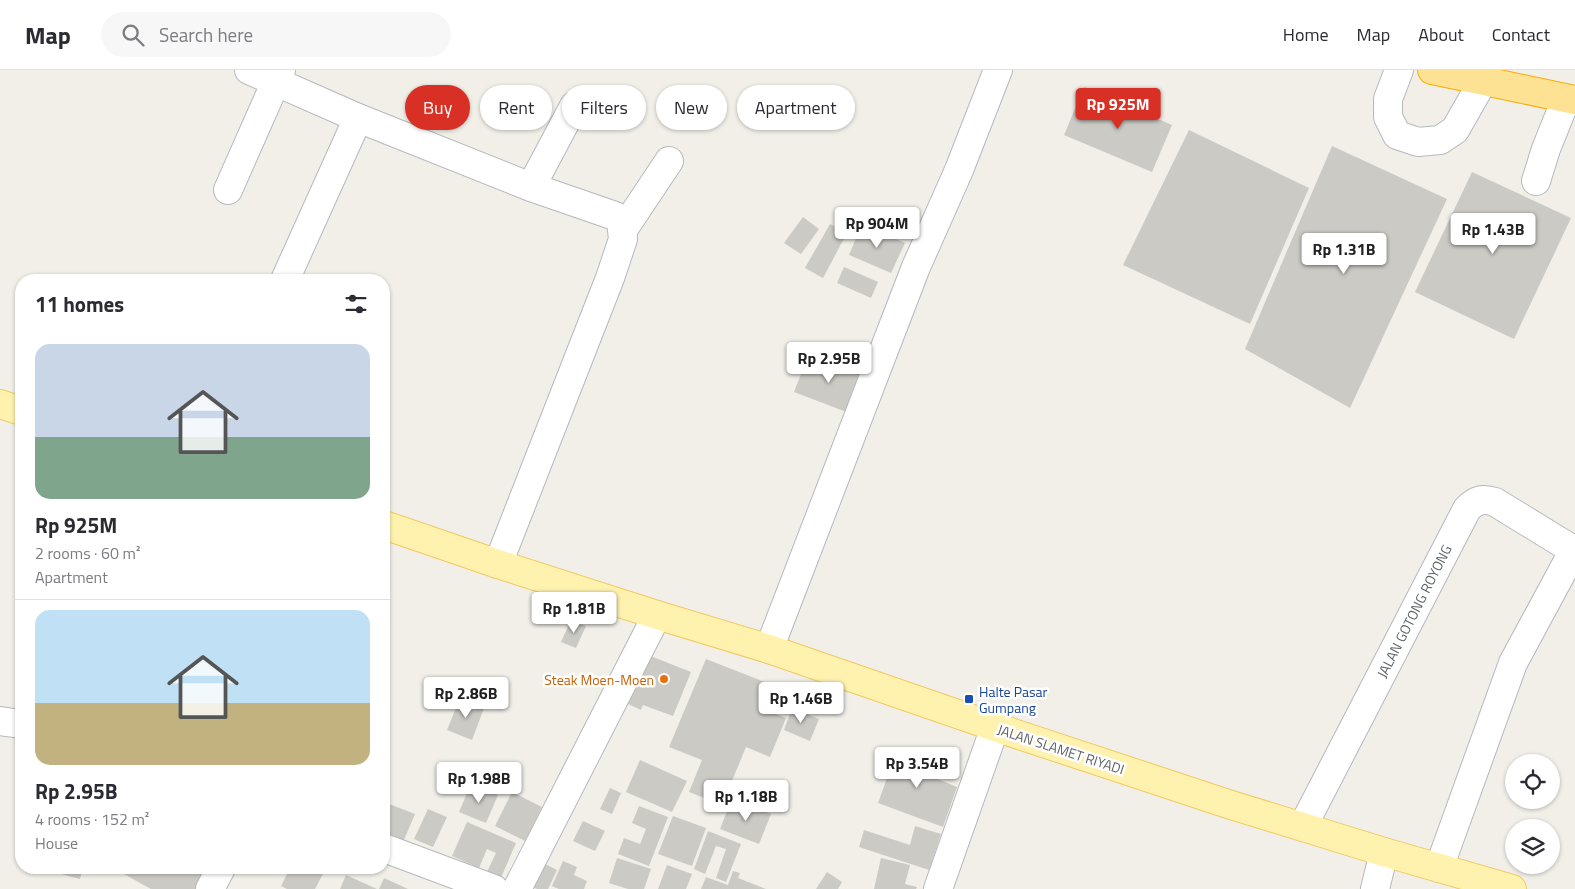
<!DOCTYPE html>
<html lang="en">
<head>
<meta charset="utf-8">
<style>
	:root { --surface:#fff; --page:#f7f7f7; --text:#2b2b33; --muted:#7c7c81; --line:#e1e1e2; --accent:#d93025 }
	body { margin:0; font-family:"Titillium Web",sans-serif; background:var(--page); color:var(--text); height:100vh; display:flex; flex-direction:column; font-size:19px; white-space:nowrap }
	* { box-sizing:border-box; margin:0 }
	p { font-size:16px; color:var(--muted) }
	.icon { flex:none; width:28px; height:28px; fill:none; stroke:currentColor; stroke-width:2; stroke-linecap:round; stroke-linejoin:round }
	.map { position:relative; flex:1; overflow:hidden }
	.side { position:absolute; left:15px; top:204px; width:375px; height:600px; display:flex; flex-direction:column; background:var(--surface); border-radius:20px; box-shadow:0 1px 4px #0004 }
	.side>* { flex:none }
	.hud { position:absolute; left:405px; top:15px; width:475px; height:45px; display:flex; gap:10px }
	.buttons { position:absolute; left:1505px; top:684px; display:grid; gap:10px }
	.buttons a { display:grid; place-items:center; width:55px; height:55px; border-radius:50%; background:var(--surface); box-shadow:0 1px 4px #0004; font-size:25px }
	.price { position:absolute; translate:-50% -42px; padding:0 11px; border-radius:5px; background:#fff; color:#222; font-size:16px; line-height:32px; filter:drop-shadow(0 1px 2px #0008) }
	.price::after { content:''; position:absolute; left:50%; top:30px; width:15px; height:11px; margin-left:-8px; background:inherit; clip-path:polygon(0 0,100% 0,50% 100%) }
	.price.on { background:var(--accent); color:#fff }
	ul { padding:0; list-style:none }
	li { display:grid; align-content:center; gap:10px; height:265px; padding:0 20px }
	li+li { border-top:1px solid var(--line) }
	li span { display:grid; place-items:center; height:155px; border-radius:15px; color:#555 }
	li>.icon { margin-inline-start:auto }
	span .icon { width:90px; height:90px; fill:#fffc; stroke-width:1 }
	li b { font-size:21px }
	h2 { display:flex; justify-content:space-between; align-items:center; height:60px; padding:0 20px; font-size:21px }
	.tag { padding:0 18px; border-radius:22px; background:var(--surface); box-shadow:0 1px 4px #0004; font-size:18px; line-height:45px }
	.tag.on { background:var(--accent); color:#fff }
	header { display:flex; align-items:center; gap:30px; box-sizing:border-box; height:70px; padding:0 25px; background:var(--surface); border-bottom:1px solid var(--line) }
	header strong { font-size:24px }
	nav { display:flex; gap:28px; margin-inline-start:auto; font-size:18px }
	.search { width:350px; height:45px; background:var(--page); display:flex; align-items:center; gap:12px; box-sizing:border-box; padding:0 18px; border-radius:28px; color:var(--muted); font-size:19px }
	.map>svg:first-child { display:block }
	.building { fill:#cccac5 }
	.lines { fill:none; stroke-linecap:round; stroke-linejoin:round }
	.minor-casing { stroke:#b5b8bc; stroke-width:30 }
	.major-casing { stroke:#f2c960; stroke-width:30 }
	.highway-casing { stroke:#f9ab00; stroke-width:30 }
	.minor { stroke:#fff; stroke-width:28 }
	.major { stroke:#fff2af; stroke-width:28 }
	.highway { stroke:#fde293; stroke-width:28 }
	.food-dot { fill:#e8710a; stroke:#fff; stroke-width:2 }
	.transit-dot { fill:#1a4fb4; stroke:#fff; stroke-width:2 }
	.labels { text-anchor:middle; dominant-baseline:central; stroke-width:5; stroke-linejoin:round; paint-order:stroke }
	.street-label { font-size:14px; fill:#5f6368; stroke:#fff }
	.food-label { font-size:14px; fill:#c56008; stroke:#fff; text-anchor:end }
	.transit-label { font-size:14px; fill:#164399; stroke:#fff; text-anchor:start }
</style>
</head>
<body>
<header>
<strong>Map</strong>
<div class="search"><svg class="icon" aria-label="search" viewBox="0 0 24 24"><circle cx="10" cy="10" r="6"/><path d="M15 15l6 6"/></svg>Search here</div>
<nav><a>Home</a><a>Map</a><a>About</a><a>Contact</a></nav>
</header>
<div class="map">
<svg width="1575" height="819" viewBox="0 0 1575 819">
	<rect width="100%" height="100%" fill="#f1efe8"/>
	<g class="building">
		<polygon points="1084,17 1172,55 1152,102 1064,65"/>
		<polygon points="1189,60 1309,118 1250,254 1123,195"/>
		<polygon points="1332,76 1447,129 1350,338 1245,279"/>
		<polygon points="1472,102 1571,148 1514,269 1415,222"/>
		<polygon points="803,147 819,159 801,184 784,173"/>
		<polygon points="830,154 847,163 823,208 805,198"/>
		<polygon points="862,154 905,173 891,203 849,185"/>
		<polygon points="844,197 878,212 871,228 837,213"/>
		<polygon points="809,284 863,305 849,343 794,322"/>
		<polygon points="571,550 586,556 576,578 561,572"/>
		<polygon points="648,585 691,602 673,646 643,635 641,640 628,634"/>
		<polygon points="706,589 772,615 762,639 786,648 770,687 746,677 722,735 689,722 702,690 669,677"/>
		<polygon points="460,628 484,638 472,670 447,660"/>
		<polygon points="792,638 819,649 810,671 784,660"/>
		<polygon points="898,678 941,693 935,708 957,717 943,757 878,733"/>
		<polygon points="640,690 687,711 672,742 626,722"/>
		<polygon points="471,714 498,725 486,753 459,742"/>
		<polygon points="610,718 621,723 612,744 600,739"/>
		<polygon points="512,722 542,737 525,771 495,756"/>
		<polygon points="732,729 771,744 759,774 720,759"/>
		<polygon points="384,732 415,744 403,772 384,764"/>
		<polygon points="639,736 668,747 649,796 618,784 624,768 640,774 646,759 632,753"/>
		<polygon points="428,739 447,747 433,777 414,769"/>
		<polygon points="673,746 706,758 692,796 658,784"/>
		<polygon points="583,751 605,761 595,781 573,771"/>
		<polygon points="467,752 516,773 500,810 486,804 496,783 487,779 479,798 452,786"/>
		<polygon points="915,756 941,764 929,800 859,777 864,760 910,775"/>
		<polygon points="708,761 741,774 726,812 716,808 726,779 716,776 705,804 694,799"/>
		<polygon points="617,788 651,799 644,819 628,819 609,813"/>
		<polygon points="881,788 910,795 905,814 917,817 916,819 874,819"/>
		<polygon points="539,791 557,800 548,819 537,819 528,815"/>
		<polygon points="563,791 577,797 574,805 587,811 584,819 559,819 552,816"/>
		<polygon points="667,795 692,804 686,819 658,819"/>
		<polygon points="38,798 83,798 80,809"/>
		<polygon points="113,798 208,798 196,819 151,819"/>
		<polygon points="290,798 326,798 315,819 287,819 281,816"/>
		<polygon points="733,801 740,803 738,808 766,819 701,819 706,807 728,815"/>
		<polygon points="827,802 842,812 838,819 816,819"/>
		<polygon points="346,805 377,819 340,819"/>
		<polygon points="384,808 408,819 379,819"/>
	</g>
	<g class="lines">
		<g class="minor-casing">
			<g id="minor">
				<polyline points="249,0 358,48 531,117 615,146 621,151 623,169 610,208 498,494"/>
				<polyline points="1399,0 1388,29 1388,47 1397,65 1418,72 1440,70 1455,60 1483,11"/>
				<polyline points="1536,111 1546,79 1566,29"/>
				<polyline points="531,117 574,36"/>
				<polyline points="228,120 281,0"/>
				<polyline points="623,160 669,91"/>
				<polyline points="285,210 358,48"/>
				<polyline points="769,579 916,197 959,100 998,0"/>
				<polyline points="0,651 21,654"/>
				<path d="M1303 756 1467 439C1476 430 1482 428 1495 432L1575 481"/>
				<polyline points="384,778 494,819"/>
				<polyline points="1439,798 1513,593 1574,480"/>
				<polyline points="210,819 221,798"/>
				<polyline points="517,819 657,545"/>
				<polyline points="938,819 995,657"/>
				<polyline points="1375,819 1384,782"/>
			</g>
		</g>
		<g class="major-casing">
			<g id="major">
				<polyline points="0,334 21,341"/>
				<polyline points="384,455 498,494 657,545 769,579 995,657 1228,734 1384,782 1512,819"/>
			</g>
		</g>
		<g class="highway-casing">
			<polyline id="highway" points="1432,0 1575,30"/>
		</g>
		<use href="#minor" class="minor"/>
		<use href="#major" class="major"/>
		<use href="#highway" class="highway"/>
	</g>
	<circle class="food-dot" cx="664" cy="609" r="5"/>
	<rect class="transit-dot" x="964" y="624" width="10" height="10" rx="2.5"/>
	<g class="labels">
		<g class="street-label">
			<text transform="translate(1414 541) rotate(-63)">JALAN GOTONG ROYONG</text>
			<text transform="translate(1061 679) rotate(18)">JALAN SLAMET RIYADI</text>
		</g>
		<g class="food-label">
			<text x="654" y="609">Steak Moen-Moen</text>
		</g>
		<g class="transit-label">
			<text x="979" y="621">Halte Pasar<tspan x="979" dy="16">Gumpang</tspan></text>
		</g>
	</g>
</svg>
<div class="buttons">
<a><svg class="icon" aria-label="locate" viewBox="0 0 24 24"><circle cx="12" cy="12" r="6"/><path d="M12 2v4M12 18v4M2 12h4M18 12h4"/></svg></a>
<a><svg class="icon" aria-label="layers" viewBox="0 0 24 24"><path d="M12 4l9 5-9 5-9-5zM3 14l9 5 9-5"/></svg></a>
</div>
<b class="price on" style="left:1118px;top:60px">Rp 925M</b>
<b class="price" style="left:877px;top:179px">Rp 904M</b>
<b class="price" style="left:1493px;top:185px">Rp 1.43B</b>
<b class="price" style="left:1344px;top:205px">Rp 1.31B</b>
<b class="price" style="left:829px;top:314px">Rp 2.95B</b>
<b class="price" style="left:574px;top:564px">Rp 1.81B</b>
<b class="price" style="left:466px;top:649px">Rp 2.86B</b>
<b class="price" style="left:801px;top:654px">Rp 1.46B</b>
<b class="price" style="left:917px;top:719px">Rp 3.54B</b>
<b class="price" style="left:479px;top:734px">Rp 1.98B</b>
<b class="price" style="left:746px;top:752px">Rp 1.18B</b>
<div class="hud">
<a class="tag on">Buy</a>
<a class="tag">Rent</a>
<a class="tag">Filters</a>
<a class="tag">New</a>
<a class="tag">Apartment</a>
</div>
<section class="side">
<h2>11 homes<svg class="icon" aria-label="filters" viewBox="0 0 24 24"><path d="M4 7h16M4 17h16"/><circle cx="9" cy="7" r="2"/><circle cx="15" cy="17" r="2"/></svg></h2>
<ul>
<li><span style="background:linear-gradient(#c9d6e8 60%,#7fa58c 0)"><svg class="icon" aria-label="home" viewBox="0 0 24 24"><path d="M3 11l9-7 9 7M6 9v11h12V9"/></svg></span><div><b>Rp 925M</b><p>2 rooms · 60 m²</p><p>Apartment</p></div></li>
<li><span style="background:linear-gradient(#bfe0f5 60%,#c2b280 0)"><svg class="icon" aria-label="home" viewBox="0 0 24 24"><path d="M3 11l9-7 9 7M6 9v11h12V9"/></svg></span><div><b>Rp 2.95B</b><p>4 rooms · 152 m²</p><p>House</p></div></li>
</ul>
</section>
</div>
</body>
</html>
